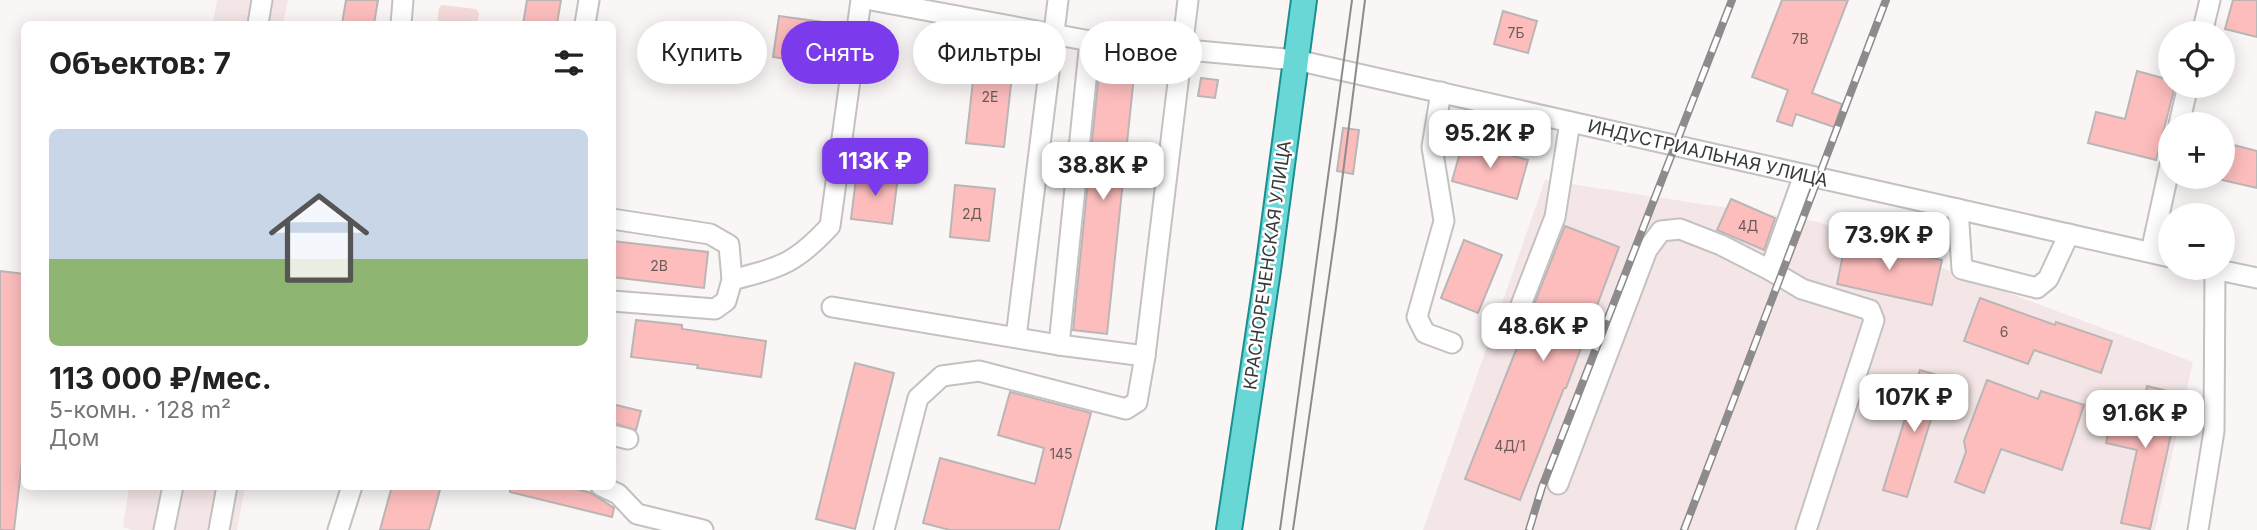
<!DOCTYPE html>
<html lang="ru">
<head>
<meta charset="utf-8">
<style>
	:root { --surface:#fff; --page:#f6f6f6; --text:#222; --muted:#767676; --line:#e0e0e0; --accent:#7c3aed }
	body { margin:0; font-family:Inter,sans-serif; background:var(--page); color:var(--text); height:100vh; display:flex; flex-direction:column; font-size:26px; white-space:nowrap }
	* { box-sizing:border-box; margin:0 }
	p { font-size:23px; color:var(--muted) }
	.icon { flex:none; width:38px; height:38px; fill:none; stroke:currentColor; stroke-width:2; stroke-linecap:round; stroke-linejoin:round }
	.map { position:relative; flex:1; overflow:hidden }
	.drawer { position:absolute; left:21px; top:21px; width:595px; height:469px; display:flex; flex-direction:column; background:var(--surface); border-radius:10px; box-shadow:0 4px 18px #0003 }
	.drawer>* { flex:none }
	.banner { position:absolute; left:637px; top:21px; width:665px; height:63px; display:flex; gap:14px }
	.tools { position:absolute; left:2158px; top:21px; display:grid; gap:14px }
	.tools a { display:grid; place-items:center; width:77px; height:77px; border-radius:50%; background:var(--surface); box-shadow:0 4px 18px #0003; font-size:35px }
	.price { position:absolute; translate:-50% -60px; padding:0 16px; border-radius:14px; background:#fff; color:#222; font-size:23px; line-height:46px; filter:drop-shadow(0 2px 4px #0008) }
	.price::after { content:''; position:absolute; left:50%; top:42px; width:21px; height:16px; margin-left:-10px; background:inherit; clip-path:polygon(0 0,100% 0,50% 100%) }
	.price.selected { background:var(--accent); color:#fff }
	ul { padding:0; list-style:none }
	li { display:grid; align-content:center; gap:14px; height:371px; padding:0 28px }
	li+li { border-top:2px solid var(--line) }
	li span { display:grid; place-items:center; height:217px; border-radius:10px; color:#555 }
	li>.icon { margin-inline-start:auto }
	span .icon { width:126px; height:126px; fill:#fffc; stroke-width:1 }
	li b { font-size:30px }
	h2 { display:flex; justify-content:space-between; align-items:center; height:84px; padding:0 28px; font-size:30px }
	.chip { padding:0 24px; border-radius:32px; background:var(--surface); box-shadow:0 4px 18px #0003; font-size:24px; line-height:63px }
	.chip.selected { background:var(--accent); color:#fff }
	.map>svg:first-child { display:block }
	.built { fill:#f4e6e6 }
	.green { fill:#f6dada }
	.building { fill:#fdbdbd; stroke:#bab6b6; stroke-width:2 }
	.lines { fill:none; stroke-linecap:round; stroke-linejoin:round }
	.minor-casing { stroke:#c4c1c0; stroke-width:23 }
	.major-casing { stroke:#198f8e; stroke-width:28 }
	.minor { stroke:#fff; stroke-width:19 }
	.major { stroke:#6ad7d7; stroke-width:24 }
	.tram { stroke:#8d8b8b; stroke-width:2 }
	.rail-casing { stroke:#8d8b8b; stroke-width:8 }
	.rail { stroke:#fff; stroke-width:5; stroke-dasharray:16; stroke-linecap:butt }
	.labels { text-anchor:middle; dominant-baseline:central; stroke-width:5; stroke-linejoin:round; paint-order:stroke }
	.number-label { font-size:14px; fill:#6c5b5b }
	.street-label { font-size:18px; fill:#3b3a3a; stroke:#fff }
</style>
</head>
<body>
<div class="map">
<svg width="2257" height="530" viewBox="0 0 2257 530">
	<rect width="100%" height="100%" fill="#faf6f6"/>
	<g class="built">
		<polygon points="217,0 288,0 283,24 213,24"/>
		<polygon points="1545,180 1819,222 2193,362 2155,530 1423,530"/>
		<polygon points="129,487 245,487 237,530 132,530 123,527"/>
	</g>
	<polygon class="green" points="442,5 476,9 479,13 477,24 437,24 439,8"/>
	<g class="building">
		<polygon points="346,0 378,0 374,24 342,24"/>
		<polygon points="527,0 561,0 557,24 523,24"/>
		<polygon points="1782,0 1848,0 1812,93 1842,104 1834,127 1796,114 1792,126 1777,121 1788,90 1752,77"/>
		<polygon points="2233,0 2257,0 2257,37 2225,29"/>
		<polygon points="1503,11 1537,21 1528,53 1494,44"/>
		<polygon points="779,16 831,23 825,65 773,57"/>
		<polygon points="977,45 1015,49 1004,147 966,143"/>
		<polygon points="2137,71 2170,80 2170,86 2175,86 2156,160 2088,143 2096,112 2125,119"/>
		<polygon points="1099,72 1134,76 1107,334 1073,330"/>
		<polygon points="1201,78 1218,80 1215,98 1198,96"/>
		<polygon points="1343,128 1359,130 1353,174 1337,171"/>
		<polygon points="1463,142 1528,160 1517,199 1452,181"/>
		<polygon points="2222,142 2257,151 2257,188 2222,180"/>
		<polygon points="857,171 898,176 892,224 851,219"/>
		<polygon points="955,185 995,189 989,241 950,237"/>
		<polygon points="1731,199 1775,218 1764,250 1717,230"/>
		<polygon points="1565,226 1619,247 1566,388 1564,388 1520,500 1465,479"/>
		<polygon points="1464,240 1502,255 1478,313 1441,298"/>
		<polygon points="1846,240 1942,260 1932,305 1837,284"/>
		<polygon points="612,241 708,252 704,288 612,277"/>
		<polygon points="0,271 24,274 24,445 14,530 0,530"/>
		<polygon points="1980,298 2055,325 2056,322 2112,341 2101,373 2034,350 2028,364 1964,341"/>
		<polygon points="636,320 682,325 682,329 766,341 761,377 697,368 698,365 631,357"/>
		<polygon points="855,363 894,373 855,529 816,519"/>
		<polygon points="1920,370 1944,377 1907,497 1883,490"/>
		<polygon points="1987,380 2038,399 2041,391 2084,405 2062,470 2001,449 1984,493 1955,482 1966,452 1964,441"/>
		<polygon points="2147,386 2180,394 2150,529 2121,523 2137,450 2106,443 2114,406 2142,412"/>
		<polygon points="1010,392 1091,413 1059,530 950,530 923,523 940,458 1035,484 1044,448 998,435"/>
		<polygon points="612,404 641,411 636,430 612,423"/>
		<polygon points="392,486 441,486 429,530 380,530"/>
		<polygon points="510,486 565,486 591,493 614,508 612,517 510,492"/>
	</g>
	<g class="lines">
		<g class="minor-casing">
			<g id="minor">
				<polyline points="871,0 1090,41 1296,60 2170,257"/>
				<polyline points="258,24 262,0"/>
				<polyline points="401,24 403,0"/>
				<polyline points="585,24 589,0"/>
				<polyline points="2202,33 2210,0"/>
				<polyline points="1090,41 1059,345 1145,356"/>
				<polyline points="1441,92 1432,147 1444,221 1417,317 1425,333 1452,343"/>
				<polyline points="2179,124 2188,86"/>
				<polyline points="1958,209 1962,269 2037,288 2048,279 2069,234"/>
				<polyline points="612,219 710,234 729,245 732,280"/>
				<polyline points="2151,252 2170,165"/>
				<polyline points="2209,268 2257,278"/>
				<polyline points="1770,270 1802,289 1870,310 1874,320 1806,530"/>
				<path d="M612 301 715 309 726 301 732 280C781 267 795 264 830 226L861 0"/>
				<polyline points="832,307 1059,345"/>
				<polyline points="1509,336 1555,217 1570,122"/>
				<polyline points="1016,337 1058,0"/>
				<polyline points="612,435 628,439"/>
				<polyline points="1558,484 1647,250 1661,231 1680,229 1721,245 1770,270 1804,175"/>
				<polyline points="601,486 618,494 637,514 703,530"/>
				<polyline points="164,530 173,486"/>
				<polyline points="219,530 227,486"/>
				<polyline points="338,530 352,486"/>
				<polyline points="884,530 918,398 942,376 979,371 1126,409 1137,402 1145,356 1188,0"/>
				<polyline points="2198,530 2214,431 2215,270"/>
			</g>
		</g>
		<g class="major-casing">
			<polyline id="major" points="1229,530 1268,270 1304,0"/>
		</g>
		<use href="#minor" class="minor"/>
		<use href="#major" class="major"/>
		<g class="tram">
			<polyline points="1280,530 1352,0"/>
			<polyline points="1293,530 1336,228 1365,0"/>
		</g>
		<g class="rail-casing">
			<g id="rail">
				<polyline points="1529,530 1542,487 1732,0"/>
				<polyline points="1684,530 1886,0"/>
			</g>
		</g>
		<use href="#rail" class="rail"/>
	</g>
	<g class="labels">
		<g class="number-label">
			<text x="1516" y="32">7Б</text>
			<text x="1800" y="38">7В</text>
			<text x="990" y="96">2Е</text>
			<text x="972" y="213">2Д</text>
			<text x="1748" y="225">4Д</text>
			<text x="659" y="265">2В</text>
			<text x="2004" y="331">6</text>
			<text x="1510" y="445">4Д/1</text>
			<text x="1061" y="453">145</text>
		</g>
		<g class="street-label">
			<text transform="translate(1708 153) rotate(13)">ИНДУСТРИАЛЬНАЯ УЛИЦА</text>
			<text transform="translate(1267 265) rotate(-82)">КРАСНОРЕЧЕНСКАЯ УЛИЦА</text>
		</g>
	</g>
</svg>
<div class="tools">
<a><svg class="icon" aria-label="locate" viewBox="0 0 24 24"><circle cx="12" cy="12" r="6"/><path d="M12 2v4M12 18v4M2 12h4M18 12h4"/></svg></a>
<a>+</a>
<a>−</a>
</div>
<b class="price" style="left:1490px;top:170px">95.2K ₽</b>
<b class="price selected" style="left:875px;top:198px">113K ₽</b>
<b class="price" style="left:1103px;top:202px">38.8K ₽</b>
<b class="price" style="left:1889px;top:272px">73.9K ₽</b>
<b class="price" style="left:1543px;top:363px">48.6K ₽</b>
<b class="price" style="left:1914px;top:434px">107K ₽</b>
<b class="price" style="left:2145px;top:450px">91.6K ₽</b>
<div class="banner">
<a class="chip">Купить</a>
<a class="chip selected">Снять</a>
<a class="chip">Фильтры</a>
<a class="chip">Новое</a>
</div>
<section class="drawer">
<h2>Объектов: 7<svg class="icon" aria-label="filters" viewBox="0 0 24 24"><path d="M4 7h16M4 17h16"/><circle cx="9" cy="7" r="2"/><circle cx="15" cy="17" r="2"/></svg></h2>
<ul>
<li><span style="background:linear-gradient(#c9d6e8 60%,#8fb573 0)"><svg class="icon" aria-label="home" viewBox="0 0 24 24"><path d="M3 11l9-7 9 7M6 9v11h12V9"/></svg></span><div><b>113 000 ₽/мес.</b><p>5-комн. · 128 m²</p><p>Дом</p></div></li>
</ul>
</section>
</div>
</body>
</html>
